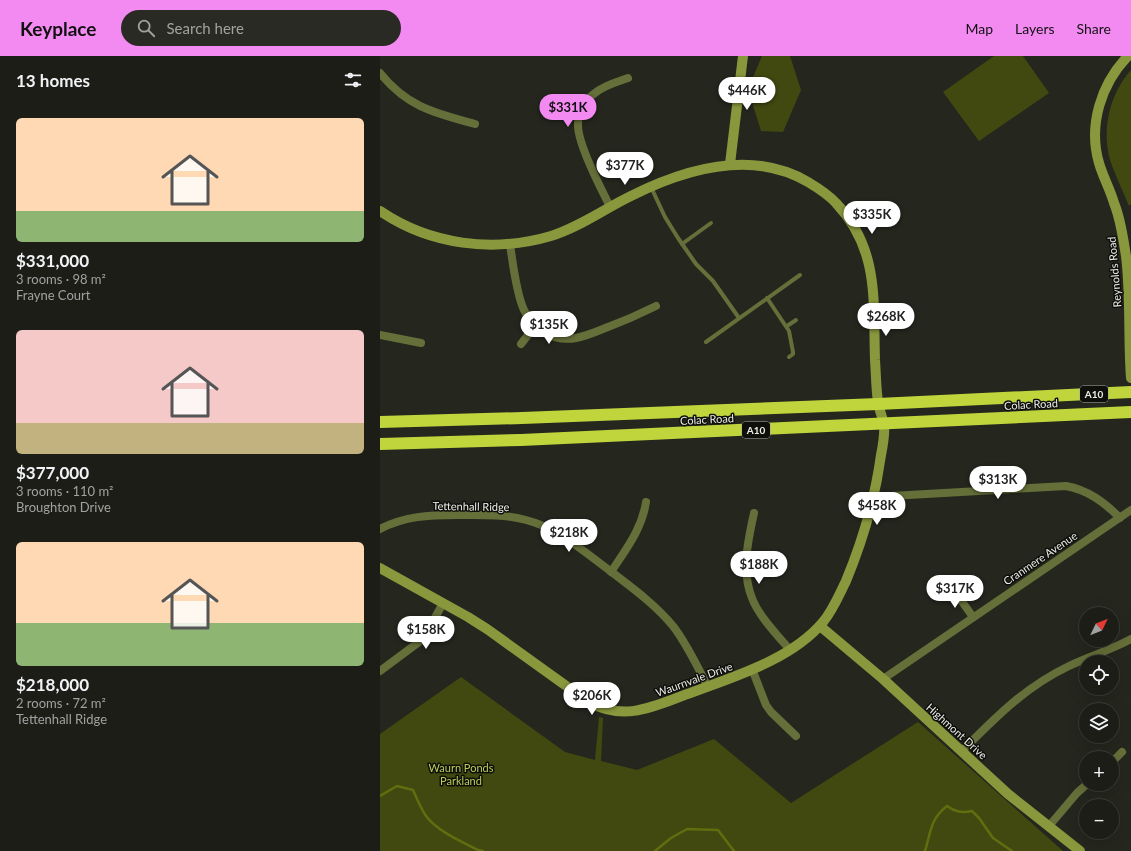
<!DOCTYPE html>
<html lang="en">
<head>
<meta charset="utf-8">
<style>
	:root { --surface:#1c1d16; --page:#292a23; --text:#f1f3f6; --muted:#a0a2a1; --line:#3a3b35; --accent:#f38af2 }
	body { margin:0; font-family:Lato,sans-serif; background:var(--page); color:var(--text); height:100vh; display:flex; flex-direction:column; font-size:15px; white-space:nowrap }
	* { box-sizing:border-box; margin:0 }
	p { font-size:13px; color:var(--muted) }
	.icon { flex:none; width:22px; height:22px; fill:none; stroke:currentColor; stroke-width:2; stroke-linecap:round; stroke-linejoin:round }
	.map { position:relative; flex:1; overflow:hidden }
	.panel { display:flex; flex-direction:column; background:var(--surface); width:380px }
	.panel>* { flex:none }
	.needle { width:26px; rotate:47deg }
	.tools { position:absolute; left:699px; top:551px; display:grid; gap:8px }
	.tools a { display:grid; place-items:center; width:40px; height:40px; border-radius:50%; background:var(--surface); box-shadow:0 4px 16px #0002,0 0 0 1px var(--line); font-size:20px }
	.price { position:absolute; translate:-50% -34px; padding:0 9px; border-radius:14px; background:#fff; color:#222; font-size:13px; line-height:26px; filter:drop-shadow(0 1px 2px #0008) }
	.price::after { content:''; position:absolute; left:50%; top:24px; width:12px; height:9px; margin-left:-6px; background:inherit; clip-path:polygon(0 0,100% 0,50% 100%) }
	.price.current { background:var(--accent); color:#111 }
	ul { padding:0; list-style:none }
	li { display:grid; align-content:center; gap:8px; height:212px; padding:0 16px }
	li span { display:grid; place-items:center; height:124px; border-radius:6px; color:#555 }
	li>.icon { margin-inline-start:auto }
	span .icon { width:72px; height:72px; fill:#fffc; stroke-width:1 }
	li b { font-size:17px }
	h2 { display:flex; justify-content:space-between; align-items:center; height:48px; padding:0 16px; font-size:17px }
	header { display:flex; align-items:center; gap:24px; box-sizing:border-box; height:56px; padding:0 20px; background:var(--accent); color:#111 }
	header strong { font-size:19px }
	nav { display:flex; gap:22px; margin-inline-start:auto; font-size:14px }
	.search { width:280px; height:36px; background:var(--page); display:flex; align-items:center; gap:10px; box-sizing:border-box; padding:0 14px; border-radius:22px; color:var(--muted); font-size:15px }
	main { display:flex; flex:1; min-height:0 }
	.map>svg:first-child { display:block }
	.green { fill:#414910 }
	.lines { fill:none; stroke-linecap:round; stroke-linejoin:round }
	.stream { stroke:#616e0f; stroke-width:2.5 }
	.lane { stroke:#656f39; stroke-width:4 }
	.street { stroke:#656f39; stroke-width:8 }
	.secondary { stroke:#89983d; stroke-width:10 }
	.highway { stroke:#bfd53b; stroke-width:12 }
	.labels { text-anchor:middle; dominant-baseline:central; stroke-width:3; stroke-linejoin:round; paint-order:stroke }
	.shield { fill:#0e0f0b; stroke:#a9aaa5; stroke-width:1 }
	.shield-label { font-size:10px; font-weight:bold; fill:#ecede7 }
	.street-label { font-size:11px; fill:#ecede7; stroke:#0e0f0b }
	.park-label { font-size:11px; fill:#bbce5a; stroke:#0e0f0b }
</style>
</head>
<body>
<header>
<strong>Keyplace</strong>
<div class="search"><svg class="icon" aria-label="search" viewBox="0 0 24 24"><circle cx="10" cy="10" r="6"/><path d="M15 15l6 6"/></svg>Search here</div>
<nav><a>Map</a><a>Layers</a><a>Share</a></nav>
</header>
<main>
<section class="panel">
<h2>13 homes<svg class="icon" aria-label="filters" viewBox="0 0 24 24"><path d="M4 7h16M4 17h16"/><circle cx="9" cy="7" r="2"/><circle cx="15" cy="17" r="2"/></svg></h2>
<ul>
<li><span style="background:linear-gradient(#ffd9b3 75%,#8fb573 0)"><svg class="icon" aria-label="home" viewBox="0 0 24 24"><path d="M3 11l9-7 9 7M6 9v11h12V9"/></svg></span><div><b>$331,000</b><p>3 rooms · 98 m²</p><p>Frayne Court</p></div></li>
<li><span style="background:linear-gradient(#f6c9c9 75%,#c2b280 0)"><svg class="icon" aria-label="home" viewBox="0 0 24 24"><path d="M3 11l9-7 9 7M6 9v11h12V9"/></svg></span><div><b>$377,000</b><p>3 rooms · 110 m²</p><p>Broughton Drive</p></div></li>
<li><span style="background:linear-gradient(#ffd9b3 65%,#8fb573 0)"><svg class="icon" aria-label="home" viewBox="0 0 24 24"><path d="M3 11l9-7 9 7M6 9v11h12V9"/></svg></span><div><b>$218,000</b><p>2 rooms · 72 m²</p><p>Tettenhall Ridge</p></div></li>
</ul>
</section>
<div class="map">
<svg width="751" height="795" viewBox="0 0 751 795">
	<rect width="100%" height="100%" fill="#25271e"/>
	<g class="green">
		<polygon points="382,0 410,0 421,34 403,76 381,75 368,33"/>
		<polygon points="614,0 643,0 669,37 599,85 563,36"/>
		<path d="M751 14V148L749 150C743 135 736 121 731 107 721 75 729 39 751 14Z"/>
		<polygon points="81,621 185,696 215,704 219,661 223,662 221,705 257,714 334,683 411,747 538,666 683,795 0,795 0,678"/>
	</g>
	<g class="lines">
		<g class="stream">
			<path d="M0 740 17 730 33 734C37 743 41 753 46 760 57 775 82 786 98 794L103 795"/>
			<polyline points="275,795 291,782 307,773 338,774 354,795"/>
			<path d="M545 795C551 776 550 763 567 750 575 756 582 757 592 755L599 762 613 782 632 795"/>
		</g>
		<g class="lane">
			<polyline points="271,131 285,161 298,182 316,208 333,225 359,262"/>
			<polyline points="302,188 331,167"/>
			<polyline points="387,242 409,275 413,296 413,298 409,301"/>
			<polyline points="407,270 416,264"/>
			<polyline points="326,286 420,219"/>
		</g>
		<g class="street">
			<path d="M0 17C27 51 55 57 95 68"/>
			<path d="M230 151C221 132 197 87 198 68 198 56 205 44 215 37 224 29 237 26 248 22"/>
			<path d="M130 189C133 207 136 237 144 254 153 274 174 286 196 282 207 280 218 275 228 271 244 265 260 258 276 250"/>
			<polyline points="0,279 41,287"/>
			<polyline points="141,288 155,270"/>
			<path d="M494 441 686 430C708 434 724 446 740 462"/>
			<path d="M374 457C368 484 361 515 372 542 378 559 398 580 410 594"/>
			<path d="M0 473C25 460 49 459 77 459 100 459 124 458 146 464 178 472 203 495 229 514 251 531 275 548 293 570 307 588 317 610 328 631"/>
			<path d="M231 516C246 493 262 473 266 446"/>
			<polyline points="573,533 593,561"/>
			<polyline points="372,613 386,649 391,656 416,680"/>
			<polyline points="0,615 39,586 50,571 63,547"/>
			<polyline points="503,623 751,454"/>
			<path d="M582 695C616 661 645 631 689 610 710 600 731 594 751 583"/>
			<polyline points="732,706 742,696"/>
			<polyline points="669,770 697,737 707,728"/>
		</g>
		<g class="secondary">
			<path d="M748 0C721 28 708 69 719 107 723 121 730 133 734 147 741 164 743 182 746 200 751 241 748 282 751 322"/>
			<polyline points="350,108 363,0"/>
			<path d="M0 155C50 189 113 197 171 180 200 171 224 153 251 140 305 113 372 93 428 126 438 132 448 138 456 147 500 194 493 245 495 304 496 318 496 332 498 346 499 354 503 362 504 369 505 378 503 389 501 399 495 443 483 484 466 525 459 539 453 554 443 566 412 603 356 620 313 636 276 649 248 666 210 647L107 573 88 561 0 512"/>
			<polyline points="440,570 503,623 628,738 700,795"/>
		</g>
		<g class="highway">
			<polyline points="0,366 142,362 498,348 751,336"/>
			<polyline points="0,388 141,384 751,356"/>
		</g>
	</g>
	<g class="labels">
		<g class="shield">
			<rect x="700" y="330" width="28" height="16" rx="3"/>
			<rect x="362" y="366" width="28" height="16" rx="3"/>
		</g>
		<g class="shield-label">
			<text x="714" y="338">A10</text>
			<text x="376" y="374">A10</text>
		</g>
		<g class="street-label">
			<text transform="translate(734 216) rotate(-95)">Reynolds Road</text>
			<text transform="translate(651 348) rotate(-3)">Colac Road</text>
			<text transform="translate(327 363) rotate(-3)">Colac Road</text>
			<text transform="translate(91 450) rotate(1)">Tettenhall Ridge</text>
			<text transform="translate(660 502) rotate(-34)">Cranmere Avenue</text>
			<text transform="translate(314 623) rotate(-20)">Waurnvale Drive</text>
			<text transform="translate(577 675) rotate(42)">Highmont Drive</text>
		</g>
		<g class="park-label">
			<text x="81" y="711">Waurn Ponds<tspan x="81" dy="13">Parkland</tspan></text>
		</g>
	</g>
</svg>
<div class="tools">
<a><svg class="needle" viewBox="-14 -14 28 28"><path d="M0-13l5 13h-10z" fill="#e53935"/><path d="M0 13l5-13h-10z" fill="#a0a2a1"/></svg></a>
<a><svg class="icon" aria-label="locate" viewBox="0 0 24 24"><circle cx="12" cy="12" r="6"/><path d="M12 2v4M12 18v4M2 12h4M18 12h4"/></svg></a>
<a><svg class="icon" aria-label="layers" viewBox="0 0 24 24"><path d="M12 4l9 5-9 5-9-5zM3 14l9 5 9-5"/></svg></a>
<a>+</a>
<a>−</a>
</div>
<b class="price" style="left:367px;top:55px">$446K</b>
<b class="price current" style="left:188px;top:72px">$331K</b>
<b class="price" style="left:245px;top:130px">$377K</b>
<b class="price" style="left:492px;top:179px">$335K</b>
<b class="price" style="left:506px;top:281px">$268K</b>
<b class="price" style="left:169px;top:289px">$135K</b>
<b class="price" style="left:618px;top:444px">$313K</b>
<b class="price" style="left:497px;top:470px">$458K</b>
<b class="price" style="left:189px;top:497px">$218K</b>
<b class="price" style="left:379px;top:529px">$188K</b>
<b class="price" style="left:575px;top:553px">$317K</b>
<b class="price" style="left:46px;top:594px">$158K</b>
<b class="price" style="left:212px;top:660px">$206K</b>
</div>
</main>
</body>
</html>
